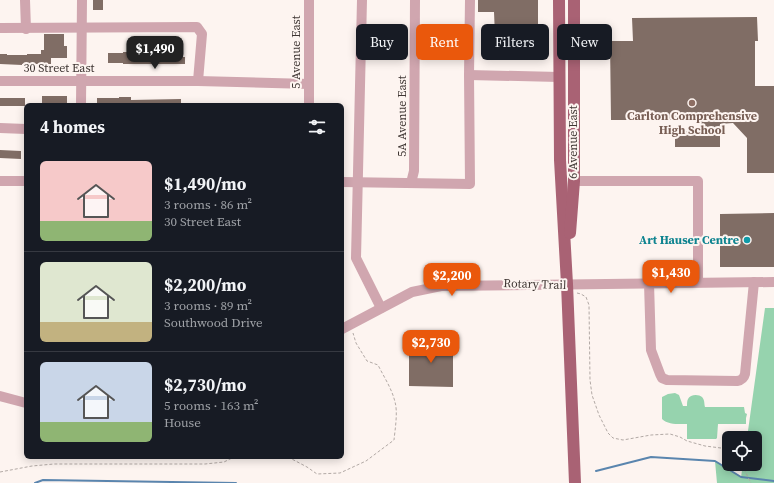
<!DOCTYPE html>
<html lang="en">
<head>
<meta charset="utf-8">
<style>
	:root { --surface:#171b24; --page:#242831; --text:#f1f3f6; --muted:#9ea1a6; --line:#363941; --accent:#ea580c }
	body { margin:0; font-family:"Source Serif 4",serif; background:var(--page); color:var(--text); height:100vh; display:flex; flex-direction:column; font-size:15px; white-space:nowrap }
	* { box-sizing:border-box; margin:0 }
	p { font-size:13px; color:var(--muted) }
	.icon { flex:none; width:22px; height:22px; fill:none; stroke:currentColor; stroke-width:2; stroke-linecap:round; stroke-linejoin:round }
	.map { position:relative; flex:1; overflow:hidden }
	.sheet { position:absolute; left:24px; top:103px; width:320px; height:356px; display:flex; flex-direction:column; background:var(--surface); border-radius:6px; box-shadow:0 2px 10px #0003 }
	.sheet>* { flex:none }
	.top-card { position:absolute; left:356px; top:24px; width:358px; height:36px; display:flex; gap:8px }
	.tools { position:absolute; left:722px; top:431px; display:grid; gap:8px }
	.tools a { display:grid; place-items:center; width:40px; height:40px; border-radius:6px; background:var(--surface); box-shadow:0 2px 10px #0003; font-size:20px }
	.price { position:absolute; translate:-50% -34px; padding:0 9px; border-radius:8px; background:var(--accent); color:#fff; font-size:13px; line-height:26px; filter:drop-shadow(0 1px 2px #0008) }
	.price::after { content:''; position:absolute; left:50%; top:24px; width:12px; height:9px; margin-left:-6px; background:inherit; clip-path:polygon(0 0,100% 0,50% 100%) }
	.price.active { background:#222; color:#fff }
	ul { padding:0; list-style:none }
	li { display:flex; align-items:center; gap:12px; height:100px; padding:0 16px }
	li+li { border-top:1px solid var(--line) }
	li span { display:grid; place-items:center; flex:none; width:112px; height:80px; border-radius:6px; color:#555 }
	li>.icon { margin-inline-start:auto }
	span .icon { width:48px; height:48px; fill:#fffc; stroke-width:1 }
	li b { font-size:17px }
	h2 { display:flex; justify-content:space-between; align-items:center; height:48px; padding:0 16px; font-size:17px }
	.pill { padding:0 14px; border-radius:6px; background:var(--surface); box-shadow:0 2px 10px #0003; font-size:14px; line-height:36px }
	.pill.active { background:var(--accent); color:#fff }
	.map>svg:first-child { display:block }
	.green { fill:#96d3ae }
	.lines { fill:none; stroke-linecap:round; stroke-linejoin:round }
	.stream { stroke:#5a85ae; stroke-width:2 }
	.building { fill:#806d65 }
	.path { stroke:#b2a9a5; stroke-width:1; stroke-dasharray:3 2; stroke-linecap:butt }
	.minor { stroke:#d0a6af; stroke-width:10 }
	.major { stroke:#a96274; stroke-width:12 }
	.education-dot { fill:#8d6e63; stroke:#fdf4f0; stroke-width:1.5 }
	.culture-dot { fill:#0f9aa8; stroke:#fdf4f0; stroke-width:1.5 }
	.labels { text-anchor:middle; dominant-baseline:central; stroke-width:4; stroke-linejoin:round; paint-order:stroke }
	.street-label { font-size:12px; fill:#3f3633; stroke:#fdf4f0 }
	.education-label { font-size:12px; font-weight:bold; fill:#785e54; stroke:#fdf4f0 }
	.culture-label { font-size:12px; font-weight:bold; fill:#0d838f; stroke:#fdf4f0; text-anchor:end }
</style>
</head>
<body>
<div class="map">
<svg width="774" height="483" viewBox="0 0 774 483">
	<rect width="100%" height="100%" fill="#fdf4f0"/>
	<g class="green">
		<polygon points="765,308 774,308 774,483 717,483 715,461 741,477 743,464 755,464 755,438 747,438"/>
		<path d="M675 393 679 395 683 406H687C687 403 687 401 688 399 690 394 699 394 702 397 705 400 704 404 705 407H744L745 413 747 414 746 418V424H718L717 438 716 439H687V424C679 424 668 425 662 419V397L668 394Z"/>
	</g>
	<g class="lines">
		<g class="stream">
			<polyline points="596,471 651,457 715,461 741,477 774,481"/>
			<polyline points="35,483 43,480 236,483"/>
		</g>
	</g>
	<g class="building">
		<rect x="93" y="0" width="10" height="10"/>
		<polygon points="478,0 538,0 538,36 495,36 494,12 478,12"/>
		<polygon points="757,17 758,41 755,41 755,86 774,86 774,173 747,173 747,138 733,123 720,124 720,147 675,147 675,131 700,131 700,120 611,120 610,41 633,41 632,18"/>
		<polygon points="44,34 64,34 64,46 67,46 67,58 51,58 51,64 22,64 22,65 0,64 0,54 7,54 7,55 27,55 27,54 41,54 41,50 44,50"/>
		<polygon points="123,52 131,52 131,55 168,55 168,57 185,57 185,64 123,64 123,63 108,63 108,53 123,53"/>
		<rect x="42" y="96" width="25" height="9"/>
		<polygon points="119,97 131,97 131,100 181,99 181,105 97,105 97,98 119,98"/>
		<rect x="0" y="98" width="25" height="8"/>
		<polygon points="0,150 21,151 21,159 0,158"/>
		<polygon points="774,213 774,267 720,267 720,214"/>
		<polygon points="409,341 453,342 453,387 409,386"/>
	</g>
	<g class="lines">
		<g class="path">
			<polyline points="577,293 581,294 586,297 589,305 590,380 592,395 599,415 608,433 613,438 623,440 651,435 670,434 680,437 687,441 705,446 729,449"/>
			<path d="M288 457 307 467 317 474 340 473 366 461 394 440C395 430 398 412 395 402 392 389 384 377 378 365L367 361 356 343 353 333"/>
			<polyline points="744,464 745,471 751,483"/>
			<polyline points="0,472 32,466 54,464 205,464 224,462 234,457"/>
		</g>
		<g class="minor">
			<polyline points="25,0 26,29"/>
			<polyline points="362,0 356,258 381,308"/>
			<polyline points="0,28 197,27 202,34 198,81"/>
			<polyline points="469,75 559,77"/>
			<polyline points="0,81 198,81 309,84"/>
			<polyline points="81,105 82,0"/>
			<polyline points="309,105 309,0"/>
			<polyline points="0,128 26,129"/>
			<polyline points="0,181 26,181"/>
			<polyline points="574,181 698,181 698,282"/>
			<polyline points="342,182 470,184 469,75 470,0"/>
			<polyline points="411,183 414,171 415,0"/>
			<path d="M649 283 651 350 660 374 662 378 667 380 737 381C742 380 744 378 745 374L754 282"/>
			<polyline points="342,329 412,292 441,286 774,282"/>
			<polyline points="0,396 26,403"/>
		</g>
		<g class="major">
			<polyline points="559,0 560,160 567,284 575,483"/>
			<polyline points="570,233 574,181 574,0"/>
		</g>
	</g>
	<circle class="education-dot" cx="692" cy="103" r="4"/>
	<circle class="culture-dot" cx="747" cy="240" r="4"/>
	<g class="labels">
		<g class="street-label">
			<text transform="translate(296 52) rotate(-90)">5 Avenue East</text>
			<text x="59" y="68">30 Street East</text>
			<text transform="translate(402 116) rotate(-90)">5A Avenue East</text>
			<text transform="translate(573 142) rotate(-90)">6 Avenue East</text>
			<text transform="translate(535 284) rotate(2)">Rotary Trail</text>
		</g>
		<g class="education-label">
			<text x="692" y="116">Carlton Comprehensive<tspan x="692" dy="14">High School</tspan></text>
		</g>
		<g class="culture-label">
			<text x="739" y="240">Art Hauser Centre</text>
		</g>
	</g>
</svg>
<div class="tools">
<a><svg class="icon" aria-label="locate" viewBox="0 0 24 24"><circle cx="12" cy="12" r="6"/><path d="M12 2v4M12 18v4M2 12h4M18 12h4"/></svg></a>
</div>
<b class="price active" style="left:155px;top:70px">$1,490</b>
<b class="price" style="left:671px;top:294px">$1,430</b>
<b class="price" style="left:452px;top:297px">$2,200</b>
<b class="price" style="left:431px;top:364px">$2,730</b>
<div class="top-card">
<a class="pill">Buy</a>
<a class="pill active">Rent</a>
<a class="pill">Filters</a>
<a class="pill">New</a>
</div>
<section class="sheet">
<h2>4 homes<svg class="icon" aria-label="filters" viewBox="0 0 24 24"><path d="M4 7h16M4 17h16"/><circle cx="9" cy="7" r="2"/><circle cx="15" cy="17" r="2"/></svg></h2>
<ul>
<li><span style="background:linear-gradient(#f6c9c9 75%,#8fb573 0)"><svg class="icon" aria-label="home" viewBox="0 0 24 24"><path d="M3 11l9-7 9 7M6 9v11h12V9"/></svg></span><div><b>$1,490/mo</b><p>3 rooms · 86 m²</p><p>30 Street East</p></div></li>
<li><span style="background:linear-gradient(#dfe7d0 75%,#c2b280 0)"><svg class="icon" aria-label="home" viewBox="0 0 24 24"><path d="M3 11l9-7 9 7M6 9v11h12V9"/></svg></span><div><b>$2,200/mo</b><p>3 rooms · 89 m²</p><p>Southwood Drive</p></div></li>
<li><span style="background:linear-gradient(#c9d6e8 75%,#8fb573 0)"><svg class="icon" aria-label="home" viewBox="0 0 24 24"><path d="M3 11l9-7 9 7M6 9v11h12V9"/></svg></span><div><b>$2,730/mo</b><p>5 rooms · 163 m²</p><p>House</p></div></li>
</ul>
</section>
</div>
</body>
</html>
